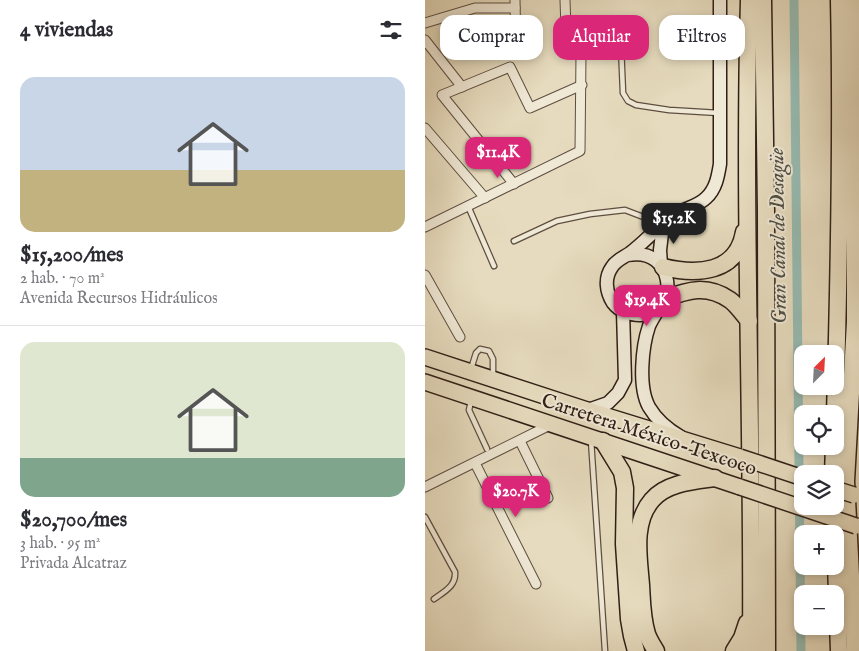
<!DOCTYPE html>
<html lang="es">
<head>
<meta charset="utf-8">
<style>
	:root { --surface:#fff; --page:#f7f7f7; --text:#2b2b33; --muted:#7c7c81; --line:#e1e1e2; --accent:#db2777 }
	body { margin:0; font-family:"IM FELL English",serif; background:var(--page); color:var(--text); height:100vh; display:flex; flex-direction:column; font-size:19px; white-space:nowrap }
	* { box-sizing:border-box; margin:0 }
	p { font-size:16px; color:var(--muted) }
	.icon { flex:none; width:28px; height:28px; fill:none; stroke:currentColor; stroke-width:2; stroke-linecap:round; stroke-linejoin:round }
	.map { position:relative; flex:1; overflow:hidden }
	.details { display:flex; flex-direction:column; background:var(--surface); width:425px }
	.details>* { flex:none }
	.top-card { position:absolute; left:15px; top:15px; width:344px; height:45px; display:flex; gap:10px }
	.needle { width:32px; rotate:24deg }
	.buttons { position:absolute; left:369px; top:345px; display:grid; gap:10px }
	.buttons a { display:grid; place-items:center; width:50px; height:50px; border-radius:10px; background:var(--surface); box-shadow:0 2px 8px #0003; font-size:25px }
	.price { position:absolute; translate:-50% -42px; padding:0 11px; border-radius:10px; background:var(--accent); color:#fff; font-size:16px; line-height:32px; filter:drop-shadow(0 1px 2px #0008) }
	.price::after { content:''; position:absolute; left:50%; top:30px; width:15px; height:11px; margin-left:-8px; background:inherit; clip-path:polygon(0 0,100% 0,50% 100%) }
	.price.on { background:#222; color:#fff }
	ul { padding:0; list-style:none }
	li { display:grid; align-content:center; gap:10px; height:265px; padding:0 20px }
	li+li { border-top:1px solid var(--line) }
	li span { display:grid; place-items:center; height:155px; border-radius:15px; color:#555 }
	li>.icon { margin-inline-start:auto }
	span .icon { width:90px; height:90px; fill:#fffc; stroke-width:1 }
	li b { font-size:21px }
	h2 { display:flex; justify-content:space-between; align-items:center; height:60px; padding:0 20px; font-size:21px }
	.chip { padding:0 18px; border-radius:15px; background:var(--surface); box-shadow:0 2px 8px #0003; font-size:18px; line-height:45px }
	.chip.on { background:var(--accent); color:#fff }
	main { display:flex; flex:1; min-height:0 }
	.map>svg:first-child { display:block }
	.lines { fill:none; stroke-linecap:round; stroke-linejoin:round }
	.canal { stroke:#96bbb2; stroke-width:9 }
	.service-casing { stroke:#5e4e41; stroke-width:7 }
	.minor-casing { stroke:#5e4e41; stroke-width:11 }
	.secondary-casing { stroke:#301f17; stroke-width:15 }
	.trunk-casing { stroke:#301f17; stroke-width:18 }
	.motorway-casing { stroke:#301f17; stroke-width:19 }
	.service { stroke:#efe8d5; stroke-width:4.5 }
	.minor { stroke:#efe8d5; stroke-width:9 }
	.secondary { stroke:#efe8d5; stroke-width:12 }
	.trunk { stroke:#e6dbbe; stroke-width:15 }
	.motorway { stroke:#e6dbbe; stroke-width:16 }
	.trunk-bridge-casing { stroke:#301f17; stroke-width:18; stroke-linecap:butt }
	.trunk-bridge { stroke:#e6dbbe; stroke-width:15 }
	.labels { text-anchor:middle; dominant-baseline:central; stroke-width:4; stroke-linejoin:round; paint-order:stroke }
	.street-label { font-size:20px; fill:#301f17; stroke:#efe8d5 }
	.water-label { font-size:21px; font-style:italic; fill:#4f4e46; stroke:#efe8d5 }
</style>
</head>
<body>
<main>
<section class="details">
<h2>4 viviendas<svg class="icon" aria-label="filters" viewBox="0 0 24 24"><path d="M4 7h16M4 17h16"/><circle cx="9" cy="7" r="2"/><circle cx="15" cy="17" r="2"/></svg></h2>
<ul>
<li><span style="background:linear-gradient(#c9d6e8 60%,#c2b280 0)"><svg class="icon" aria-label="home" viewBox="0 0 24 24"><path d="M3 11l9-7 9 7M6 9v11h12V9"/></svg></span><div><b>$15,200/mes</b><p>2 hab. · 70 m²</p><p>Avenida Recursos Hidráulicos</p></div></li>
<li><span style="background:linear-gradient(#dfe7d0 75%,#7fa58c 0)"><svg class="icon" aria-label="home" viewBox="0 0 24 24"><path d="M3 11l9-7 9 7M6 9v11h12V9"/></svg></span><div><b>$20,700/mes</b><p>3 hab. · 95 m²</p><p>Privada Alcatraz</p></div></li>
</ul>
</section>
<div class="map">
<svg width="434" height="651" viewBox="0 0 434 651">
	<rect width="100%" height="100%" fill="#e6dbbe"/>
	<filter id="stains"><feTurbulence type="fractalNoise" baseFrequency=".004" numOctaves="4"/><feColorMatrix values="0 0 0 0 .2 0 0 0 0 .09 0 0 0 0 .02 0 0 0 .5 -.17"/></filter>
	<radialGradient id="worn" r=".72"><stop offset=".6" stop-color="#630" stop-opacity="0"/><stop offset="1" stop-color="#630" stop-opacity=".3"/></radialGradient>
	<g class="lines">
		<polyline class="canal" points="369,0 376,651"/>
		<g class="service-casing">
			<g id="service">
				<polyline points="196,46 198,93 203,101 211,105 244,110 294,113"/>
				<polyline points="43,206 69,266"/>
				<polyline points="89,241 132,221 165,214 200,210 234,223"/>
				<polyline points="46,369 51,353 55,349 64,351 68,359 68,375"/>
				<polyline points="46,401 44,410 62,449"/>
				<polyline points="166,440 180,651"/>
				<path d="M0 517 30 572C31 586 20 591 9 599"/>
			</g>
		</g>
		<g class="minor-casing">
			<g id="minor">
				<polyline points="90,0 91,49"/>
				<polyline points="140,0 141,29"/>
				<polyline points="0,23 50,8 90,8"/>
				<polyline points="0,40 37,87"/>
				<polyline points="0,128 60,198"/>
				<polyline points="89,184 17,95 85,67 105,108 157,85"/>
				<polyline points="0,227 155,151 156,54"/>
				<polyline points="0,275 35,337"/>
				<polyline points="95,441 123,498"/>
				<polyline points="50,463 111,584"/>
				<polyline points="0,487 127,424"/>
			</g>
		</g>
		<g class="secondary-casing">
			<g id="secondary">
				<path d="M203 255C250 246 256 312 215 315 205 315 194 311 188 303 181 292 179 278 187 267 191 260 198 258 205 253 221 241 234 225 251 214 261 208 273 206 281 198 291 189 293 176 295 164V0"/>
				<polyline points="236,265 235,250 238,225"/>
				<path d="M236 305C232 312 227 319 224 326 217 347 213 387 224 407 231 419 244 430 256 437"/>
				<polyline points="163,410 183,403 193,393 200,380 198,311"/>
			</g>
		</g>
		<g class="trunk-casing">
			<g id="trunk">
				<polyline points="0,357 159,409 315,457"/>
				<polyline points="0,382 315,487"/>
			</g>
		</g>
		<g class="motorway-casing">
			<g id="motorway">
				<path d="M324 0C318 217 328 434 326 651"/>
				<polyline points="338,0 341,209 342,651"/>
				<polyline points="427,0 428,96 426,116 428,220 430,241 430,322 421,481 430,651"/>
				<path d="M238 267C271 275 312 274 319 232"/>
				<path d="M239 299C263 290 282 284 305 300 312 305 318 314 324 321"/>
				<path d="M410 414C414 276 417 138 414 0"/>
				<polyline points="178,441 197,472 200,488 199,544 204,619 207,636 211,651"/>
				<polyline points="408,474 409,446"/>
				<polyline points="409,506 414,651"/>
				<path d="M231 651C228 646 224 640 222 634 217 618 217 602 216 585 214 558 207 523 227 500 241 483 268 481 290 478"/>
				<polyline points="309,651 317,638 322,623"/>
			</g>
		</g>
		<use href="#service" class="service"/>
		<use href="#minor" class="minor"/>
		<use href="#secondary" class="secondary"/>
		<use href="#trunk" class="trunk"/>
		<use href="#motorway" class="motorway"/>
		<g class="trunk-bridge-casing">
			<g id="trunk-bridge">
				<polyline points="315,457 378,478"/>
				<polyline points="315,487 431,526"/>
				<polyline points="410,489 429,495"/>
			</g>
		</g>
		<use href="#trunk-bridge" class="trunk-bridge"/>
	</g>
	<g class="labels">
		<g class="street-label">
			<text transform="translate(224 435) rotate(18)">Carretera México-Texcoco</text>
		</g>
		<g class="water-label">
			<text transform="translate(354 236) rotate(-91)">Gran Canal de Desagüe</text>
		</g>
	</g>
	<rect width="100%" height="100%" filter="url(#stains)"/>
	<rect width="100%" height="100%" fill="url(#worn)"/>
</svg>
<div class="buttons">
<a><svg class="needle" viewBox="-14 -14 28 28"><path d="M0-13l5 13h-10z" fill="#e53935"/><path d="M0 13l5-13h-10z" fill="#7c7c81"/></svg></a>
<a><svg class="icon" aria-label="locate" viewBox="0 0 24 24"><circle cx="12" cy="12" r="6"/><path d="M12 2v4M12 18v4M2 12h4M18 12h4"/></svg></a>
<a><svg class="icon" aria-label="layers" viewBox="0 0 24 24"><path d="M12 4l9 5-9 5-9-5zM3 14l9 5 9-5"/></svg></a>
<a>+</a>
<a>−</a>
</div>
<b class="price" style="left:73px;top:179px">$11.4K</b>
<b class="price on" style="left:249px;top:245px">$15.2K</b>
<b class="price" style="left:222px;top:327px">$19.4K</b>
<b class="price" style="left:91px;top:518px">$20.7K</b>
<div class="top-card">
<a class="chip">Comprar</a>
<a class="chip on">Alquilar</a>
<a class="chip">Filtros</a>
</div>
</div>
</main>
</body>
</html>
